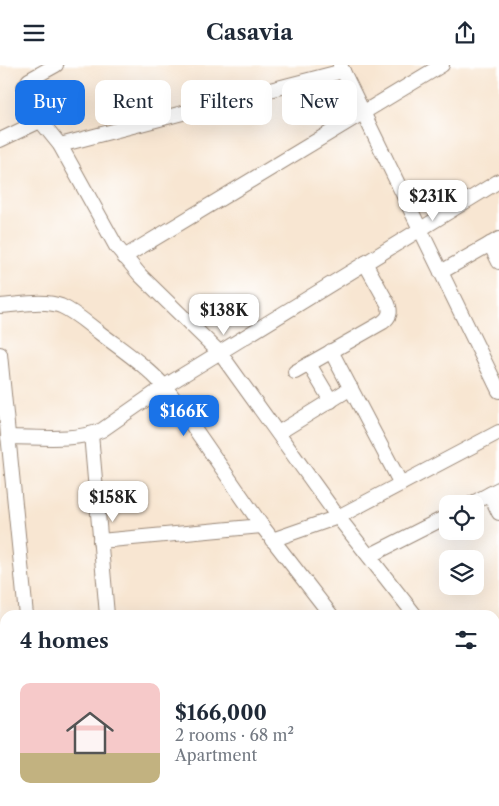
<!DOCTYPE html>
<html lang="en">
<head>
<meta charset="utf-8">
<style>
	:root { --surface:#fff; --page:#f2f2f3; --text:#1f2937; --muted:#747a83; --accent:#1a73e8 }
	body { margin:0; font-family:"Libre Caslon Text",serif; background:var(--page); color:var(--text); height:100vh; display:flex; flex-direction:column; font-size:19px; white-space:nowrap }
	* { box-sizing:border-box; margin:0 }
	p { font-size:16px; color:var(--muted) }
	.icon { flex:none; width:28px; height:28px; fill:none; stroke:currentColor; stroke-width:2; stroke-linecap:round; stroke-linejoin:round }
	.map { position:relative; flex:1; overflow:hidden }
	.details { position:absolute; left:0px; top:545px; width:500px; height:196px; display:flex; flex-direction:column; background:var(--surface); border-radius:15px 15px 0 0; box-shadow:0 5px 20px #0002 }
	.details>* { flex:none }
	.guide { position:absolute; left:15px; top:15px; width:470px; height:45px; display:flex; gap:10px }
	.fabs { position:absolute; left:439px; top:430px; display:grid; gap:10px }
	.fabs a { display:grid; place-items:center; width:45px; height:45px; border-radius:10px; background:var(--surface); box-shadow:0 5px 20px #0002; font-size:25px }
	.price { position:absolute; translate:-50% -42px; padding:0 11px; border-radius:10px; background:#fff; color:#222; font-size:16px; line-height:32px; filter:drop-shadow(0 1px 2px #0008) }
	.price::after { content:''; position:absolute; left:50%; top:30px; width:15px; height:11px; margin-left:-8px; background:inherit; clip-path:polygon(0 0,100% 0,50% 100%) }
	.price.active { background:var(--accent); color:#fff }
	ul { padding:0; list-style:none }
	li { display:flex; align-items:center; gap:15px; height:125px; padding:0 20px }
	li span { display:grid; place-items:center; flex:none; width:140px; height:100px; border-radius:10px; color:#555 }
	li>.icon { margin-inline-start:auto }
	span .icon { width:60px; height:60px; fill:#fffc; stroke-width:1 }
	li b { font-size:21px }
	h2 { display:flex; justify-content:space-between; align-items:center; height:60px; padding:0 20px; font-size:21px }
	.pill { padding:0 18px; border-radius:10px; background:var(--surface); box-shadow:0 5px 20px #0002; font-size:18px; line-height:45px }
	.pill.active { background:var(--accent); color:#fff }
	header { display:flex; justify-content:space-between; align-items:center; height:65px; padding:0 20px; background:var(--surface); font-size:22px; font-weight:800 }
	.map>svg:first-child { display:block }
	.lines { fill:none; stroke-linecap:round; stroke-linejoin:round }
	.minor-casing { stroke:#9a8878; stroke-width:16 }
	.minor { stroke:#fff; stroke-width:14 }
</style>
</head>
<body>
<header><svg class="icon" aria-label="menu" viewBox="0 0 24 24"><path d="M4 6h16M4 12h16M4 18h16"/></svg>Casavia<svg class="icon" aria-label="share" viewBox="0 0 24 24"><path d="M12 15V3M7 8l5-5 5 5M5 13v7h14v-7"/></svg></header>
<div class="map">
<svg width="499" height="741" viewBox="0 0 499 741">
	<rect width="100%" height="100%" fill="#fff"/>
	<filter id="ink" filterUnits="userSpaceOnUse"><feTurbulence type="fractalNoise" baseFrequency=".02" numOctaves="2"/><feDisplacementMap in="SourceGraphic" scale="10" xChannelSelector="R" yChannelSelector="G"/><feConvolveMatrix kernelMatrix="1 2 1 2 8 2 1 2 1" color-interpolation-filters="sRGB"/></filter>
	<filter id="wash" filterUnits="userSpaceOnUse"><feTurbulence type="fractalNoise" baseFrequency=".0096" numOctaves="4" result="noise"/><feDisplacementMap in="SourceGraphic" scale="20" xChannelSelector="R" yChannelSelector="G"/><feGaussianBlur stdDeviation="1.12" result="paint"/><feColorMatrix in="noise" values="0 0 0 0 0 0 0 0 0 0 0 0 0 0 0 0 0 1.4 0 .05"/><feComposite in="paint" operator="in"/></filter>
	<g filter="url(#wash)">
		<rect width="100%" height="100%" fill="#f8e6d2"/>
	</g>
	<g filter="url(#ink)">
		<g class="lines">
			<g class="minor-casing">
				<g id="minor">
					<polyline points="56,0 29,15 24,22 24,32 34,48 60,80 116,181 140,210 220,288 338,452 415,550"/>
					<polyline points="340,0 499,326"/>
					<polyline points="0,75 40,56"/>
					<polyline points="60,80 343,6"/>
					<polyline points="490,179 499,197"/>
					<polyline points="124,192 442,0"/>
					<polyline points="441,207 499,174"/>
					<path d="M0 241C19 240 43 234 61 241 75 247 88 259 100 268 125 287 153 305 172 331L262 461 331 550"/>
					<polyline points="331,286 401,419"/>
					<polyline points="0,289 26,550"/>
					<polyline points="309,299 331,336"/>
					<path d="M295 307 383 257C390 252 391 246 388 239L365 198"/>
					<polyline points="278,368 351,323"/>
					<polyline points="91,369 107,550"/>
					<path d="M8 372C39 372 74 377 102 365L165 321 499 116"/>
					<polyline points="490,429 499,448"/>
					<polyline points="471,439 499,424"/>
					<polyline points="272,475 338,452 499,367"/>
					<polyline points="100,476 262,461"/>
					<polyline points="369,491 448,451"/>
					<polyline points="495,577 499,575"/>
					<polyline points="0,588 5,588"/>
					<polyline points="495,633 499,631"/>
					<polyline points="495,644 499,647"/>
					<polyline points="495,730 499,734"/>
					<polyline points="46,736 46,741"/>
					<polyline points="124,736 124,741"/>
					<polyline points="218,736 226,741"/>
					<polyline points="367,736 369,741"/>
				</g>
			</g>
			<use href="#minor" class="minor"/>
		</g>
	</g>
</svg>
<div class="fabs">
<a><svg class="icon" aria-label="locate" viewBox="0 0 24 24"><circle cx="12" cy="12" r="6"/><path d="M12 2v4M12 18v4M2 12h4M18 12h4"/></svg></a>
<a><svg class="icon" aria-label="layers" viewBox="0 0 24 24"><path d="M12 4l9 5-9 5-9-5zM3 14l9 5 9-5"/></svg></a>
</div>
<b class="price" style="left:433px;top:157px">$231K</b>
<b class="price" style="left:224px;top:271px">$138K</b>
<b class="price active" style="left:184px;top:372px">$166K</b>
<b class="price" style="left:113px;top:458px">$158K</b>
<div class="guide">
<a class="pill active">Buy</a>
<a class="pill">Rent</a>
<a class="pill">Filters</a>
<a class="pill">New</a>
</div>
<section class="details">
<h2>4 homes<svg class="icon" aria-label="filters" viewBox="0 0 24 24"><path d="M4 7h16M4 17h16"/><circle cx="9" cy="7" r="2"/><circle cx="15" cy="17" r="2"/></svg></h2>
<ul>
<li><span style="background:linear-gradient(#f6c9c9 70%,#c2b280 0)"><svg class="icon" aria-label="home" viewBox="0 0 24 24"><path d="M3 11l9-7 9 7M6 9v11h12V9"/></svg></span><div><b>$166,000</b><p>2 rooms · 68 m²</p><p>Apartment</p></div></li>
</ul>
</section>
</div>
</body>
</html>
